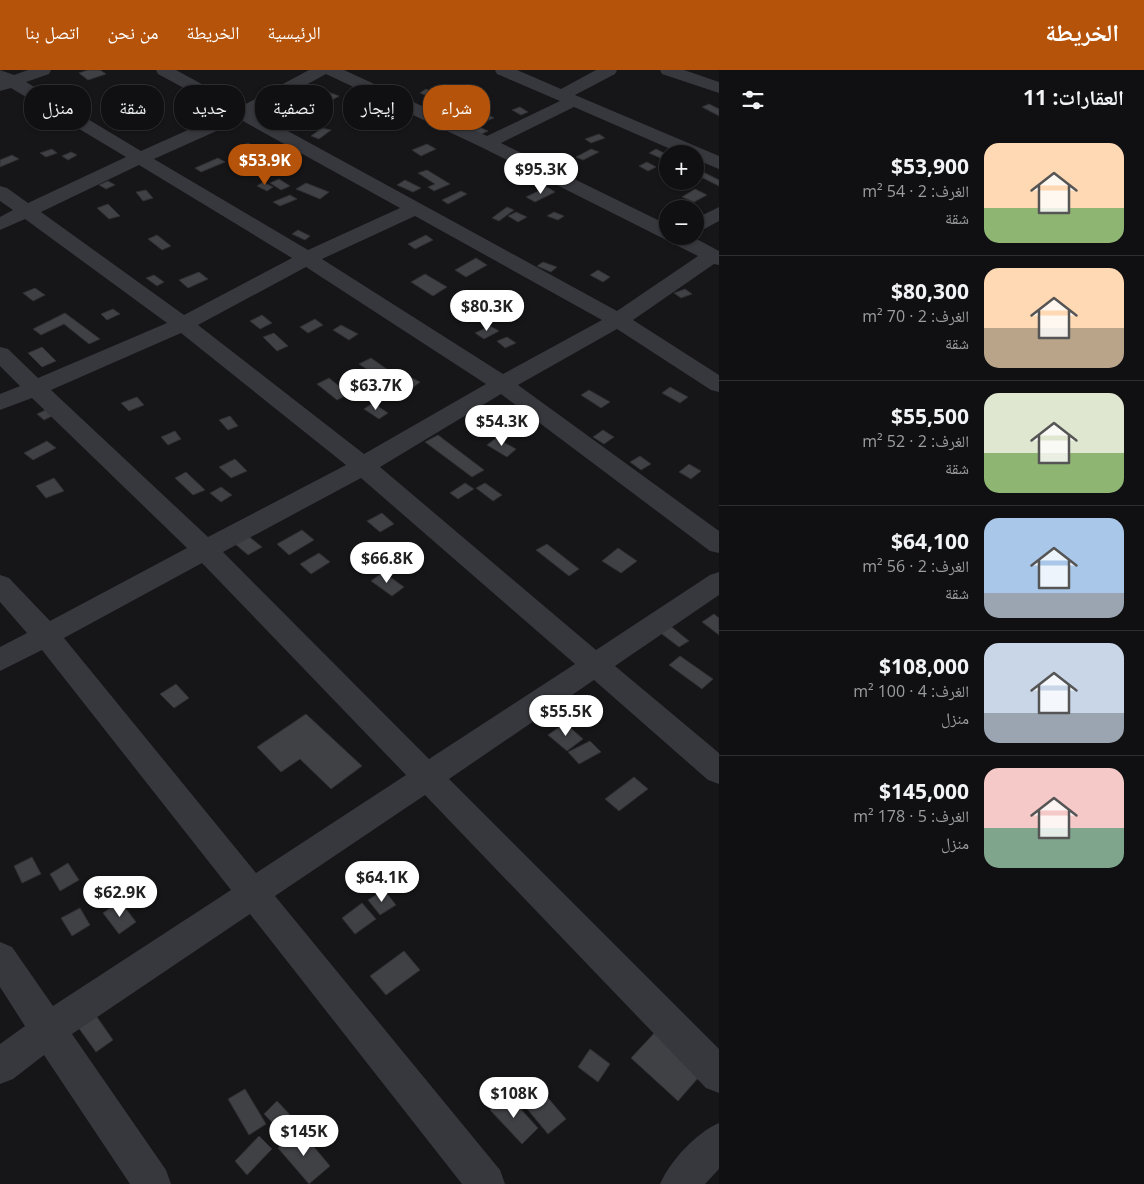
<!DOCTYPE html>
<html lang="ar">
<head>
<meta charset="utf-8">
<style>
	:root { --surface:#101012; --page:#19191b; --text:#f1f3f6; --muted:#9c9d9f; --line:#303032; --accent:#b45309 }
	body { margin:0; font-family:"Open Sans","Noto Naskh Arabic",sans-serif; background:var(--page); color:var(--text); direction:rtl; height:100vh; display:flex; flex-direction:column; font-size:19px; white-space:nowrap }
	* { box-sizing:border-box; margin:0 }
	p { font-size:16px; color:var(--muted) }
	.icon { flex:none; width:28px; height:28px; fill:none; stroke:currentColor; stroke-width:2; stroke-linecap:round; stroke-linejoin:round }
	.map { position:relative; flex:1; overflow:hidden; direction:ltr }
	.details { display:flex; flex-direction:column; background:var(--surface); width:425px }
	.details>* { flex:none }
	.banner { position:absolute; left:15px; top:15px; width:475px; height:45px; direction:rtl; display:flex; gap:10px }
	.controls { position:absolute; left:659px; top:75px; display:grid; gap:10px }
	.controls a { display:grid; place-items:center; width:45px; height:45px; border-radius:50%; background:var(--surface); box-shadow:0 1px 4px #0004,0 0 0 1px var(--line); font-size:25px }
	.price { position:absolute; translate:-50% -42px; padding:0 11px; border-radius:18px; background:#fff; color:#222; font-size:16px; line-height:32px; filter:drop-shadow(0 1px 2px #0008) }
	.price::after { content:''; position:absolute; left:50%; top:30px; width:15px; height:11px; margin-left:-8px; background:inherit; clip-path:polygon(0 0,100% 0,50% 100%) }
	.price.on { background:var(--accent); color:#fff }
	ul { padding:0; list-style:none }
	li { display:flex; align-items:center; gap:15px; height:125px; padding:0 20px }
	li+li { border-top:1px solid var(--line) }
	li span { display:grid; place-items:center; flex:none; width:140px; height:100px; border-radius:15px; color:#555 }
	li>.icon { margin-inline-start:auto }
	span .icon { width:60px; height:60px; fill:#fffc; stroke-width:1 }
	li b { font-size:21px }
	h2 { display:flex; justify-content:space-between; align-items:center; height:60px; padding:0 20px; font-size:21px }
	.tag { padding:0 18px; border-radius:20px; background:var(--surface); box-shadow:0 1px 4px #0004,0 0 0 1px var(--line); font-size:18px; line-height:45px }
	.tag.on { background:var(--accent); color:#fff }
	header { display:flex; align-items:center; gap:30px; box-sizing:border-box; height:70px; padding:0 25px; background:var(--accent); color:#fff }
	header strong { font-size:24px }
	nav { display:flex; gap:28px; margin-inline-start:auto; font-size:18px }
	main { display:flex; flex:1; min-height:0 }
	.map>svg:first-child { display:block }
	.building { fill:#404145; stroke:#303034 }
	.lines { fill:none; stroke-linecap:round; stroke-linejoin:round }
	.minor { fill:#37383d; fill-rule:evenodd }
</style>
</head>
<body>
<header>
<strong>الخريطة</strong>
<nav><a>الرئيسية</a><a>الخريطة</a><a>من نحن</a><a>اتصل بنا</a></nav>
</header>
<main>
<section class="details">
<h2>العقارات: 11<svg class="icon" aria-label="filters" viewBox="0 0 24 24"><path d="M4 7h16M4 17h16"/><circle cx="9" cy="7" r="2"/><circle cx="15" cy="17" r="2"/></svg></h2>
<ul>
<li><span style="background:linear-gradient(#ffd9b3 65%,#8fb573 0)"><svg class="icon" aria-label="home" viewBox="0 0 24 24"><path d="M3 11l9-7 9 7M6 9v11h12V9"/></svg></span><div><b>$53,900</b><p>الغرف: 2 · 54 m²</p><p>شقة</p></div></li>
<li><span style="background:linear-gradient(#ffd9b3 60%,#b9a48a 0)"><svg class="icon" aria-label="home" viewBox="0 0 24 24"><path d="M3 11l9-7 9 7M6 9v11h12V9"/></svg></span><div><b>$80,300</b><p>الغرف: 2 · 70 m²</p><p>شقة</p></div></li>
<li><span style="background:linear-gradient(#dfe7d0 60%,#8fb573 0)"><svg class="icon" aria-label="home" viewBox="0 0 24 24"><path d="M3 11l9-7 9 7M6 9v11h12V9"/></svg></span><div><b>$55,500</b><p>الغرف: 2 · 52 m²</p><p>شقة</p></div></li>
<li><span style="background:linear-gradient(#a9c7e8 75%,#9aa5b1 0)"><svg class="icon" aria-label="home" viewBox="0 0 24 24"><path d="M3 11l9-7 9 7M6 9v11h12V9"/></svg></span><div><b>$64,100</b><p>الغرف: 2 · 56 m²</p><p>شقة</p></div></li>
<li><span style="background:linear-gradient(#c9d6e8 70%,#9aa5b1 0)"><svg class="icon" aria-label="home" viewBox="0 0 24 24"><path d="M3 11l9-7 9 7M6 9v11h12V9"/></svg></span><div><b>$108,000</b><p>الغرف: 4 · 100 m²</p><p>منزل</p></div></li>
<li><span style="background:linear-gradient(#f6c9c9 60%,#7fa58c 0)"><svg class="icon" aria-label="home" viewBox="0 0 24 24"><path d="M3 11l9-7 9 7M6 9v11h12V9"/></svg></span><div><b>$145,000</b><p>الغرف: 5 · 178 m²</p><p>منزل</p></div></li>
</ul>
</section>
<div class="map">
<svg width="719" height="1114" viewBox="0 0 719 1114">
	<rect width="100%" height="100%" fill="#161618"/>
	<g class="building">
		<polygon points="88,0 100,0 106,4 88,10 79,3"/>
		<polygon points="320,19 339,26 332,30 313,23"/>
		<polygon points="426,19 441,25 435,29 420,23"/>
		<polygon points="114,26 129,33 122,36 107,29"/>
		<polygon points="483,30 489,34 480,37 473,34"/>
		<polygon points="709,34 719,39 719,46 702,37"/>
		<polygon points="520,37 528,42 521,45 512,40"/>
		<polygon points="478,39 494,48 486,51 470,42"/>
		<polygon points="319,43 325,46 298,58 291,54"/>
		<polygon points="288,45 297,49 290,53 281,49"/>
		<polygon points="470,53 488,61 479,65 462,57"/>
		<polygon points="322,58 331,60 319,69 311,66"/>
		<polygon points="599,64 605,68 591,73 585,69"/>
		<polygon points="248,73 254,76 241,82 235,79"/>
		<polygon points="427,74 436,79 421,86 412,80"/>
		<polygon points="52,79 57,83 46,87 40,83"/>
		<polygon points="591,79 599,82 583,90 576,87"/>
		<polygon points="656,79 668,85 668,89 665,90 649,83"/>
		<polygon points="71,82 77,85 68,90 62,86"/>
		<polygon points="12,85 19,89 0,97 0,90"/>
		<polygon points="218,88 225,92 201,102 195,98"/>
		<polygon points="647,92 656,97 648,101 639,96"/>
		<polygon points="270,93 280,99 265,106 255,99"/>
		<polygon points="427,100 450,114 434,121 428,117 435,114 418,103"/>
		<polygon points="703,102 719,110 719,116 697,105"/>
		<polygon points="279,109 290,116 281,120 270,113"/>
		<polygon points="405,110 421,118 413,122 397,115"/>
		<polygon points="108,111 115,115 106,119 99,115"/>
		<polygon points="263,112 273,117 267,121 257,116"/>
		<polygon points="306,113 329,122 320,129 296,119"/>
		<polygon points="547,117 555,122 535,132 526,127"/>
		<polygon points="695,119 707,125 694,132 682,127"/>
		<polygon points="146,120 153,128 143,131 136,122"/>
		<polygon points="461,121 467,124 448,134 442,130"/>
		<polygon points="290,125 297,129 280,136 273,132"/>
		<polygon points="108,134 120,146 109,149 97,138"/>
		<polygon points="507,137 514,140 499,151 492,148"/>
		<polygon points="516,142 527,147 518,152 508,146"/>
		<polygon points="554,142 564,146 558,150 547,146"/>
		<polygon points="298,160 310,166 305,170 292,164"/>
		<polygon points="157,165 171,176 162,180 148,169"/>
		<polygon points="426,165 433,170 415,179 408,174"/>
		<polygon points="476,188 487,195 466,207 455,200"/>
		<polygon points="543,192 557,197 551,202 537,196"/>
		<polygon points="598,200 610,207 603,212 590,205"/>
		<polygon points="199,202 208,209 188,218 179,210"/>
		<polygon points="425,204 447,217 433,226 411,212"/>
		<polygon points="154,205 164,212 157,216 146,208"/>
		<polygon points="35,218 45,225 33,231 23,223"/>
		<polygon points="685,219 692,224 681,228 674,223"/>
		<polygon points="113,239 120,244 107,250 101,244"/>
		<polygon points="65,243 100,269 89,274 64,254 41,265 33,259"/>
		<polygon points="262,245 272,253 260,259 250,251"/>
		<polygon points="315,249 323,255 308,263 300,257"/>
		<polygon points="341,255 358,264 349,270 333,260"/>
		<polygon points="490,256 499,261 484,269 475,263"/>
		<polygon points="274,263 288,276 277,281 263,267"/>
		<polygon points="507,267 516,273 505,278 497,271"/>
		<polygon points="42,277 56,291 42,297 28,283"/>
		<polygon points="371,288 388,300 377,306 359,294"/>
		<polygon points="402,303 420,312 410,320 392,311"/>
		<polygon points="371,306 384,316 376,320 363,310"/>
		<polygon points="329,308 349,324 337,330 317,314"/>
		<polygon points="670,317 688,327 680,333 662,323"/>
		<polygon points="589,320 610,332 601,338 581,325"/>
		<polygon points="137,327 144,335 129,341 121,333"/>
		<polygon points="373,333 388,343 379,349 364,339"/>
		<polygon points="54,336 60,342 44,350 37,344"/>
		<polygon points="230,346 238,356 228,360 219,350"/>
		<polygon points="603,360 614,367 604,374 593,367"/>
		<polygon points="175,361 181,369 168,375 161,367"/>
		<polygon points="438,365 484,400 472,407 425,372"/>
		<polygon points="496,368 516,379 507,387 487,375"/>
		<polygon points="47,371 56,378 33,390 24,383"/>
		<polygon points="640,386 651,394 641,400 630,392"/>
		<polygon points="235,389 247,401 231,408 219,397"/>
		<polygon points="689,394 701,401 691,409 679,402"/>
		<polygon points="186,402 205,420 193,425 175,408"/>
		<polygon points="54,408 64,421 46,428 36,416"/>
		<polygon points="465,413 474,419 458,429 450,423"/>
		<polygon points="485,413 502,425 493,431 476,418"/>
		<polygon points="221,417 232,425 221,432 210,423"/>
		<polygon points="382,443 394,454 380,462 367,451"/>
		<polygon points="302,460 314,470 289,485 277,474"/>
		<polygon points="247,465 262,477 248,485 234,473"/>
		<polygon points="547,474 579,499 569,506 536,480"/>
		<polygon points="618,478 637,491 621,503 602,491"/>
		<polygon points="319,483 330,492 311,504 300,494"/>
		<polygon points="383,502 404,517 392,526 371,511"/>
		<polygon points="714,544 719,548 719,565 702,552"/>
		<polygon points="668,554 689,571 679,577 658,561"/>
		<polygon points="680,586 713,609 702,619 669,595"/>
		<polygon points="176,614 189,628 174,638 160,624"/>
		<polygon points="306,644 362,696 331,719 300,689 281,702 257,677"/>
		<polygon points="565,653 583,669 567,681 548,665"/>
		<polygon points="590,671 601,682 579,694 568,682"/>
		<polygon points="634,707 648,719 619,741 605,729"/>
		<polygon points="32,787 41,804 22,813 14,796"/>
		<polygon points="68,793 79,810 60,821 50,804"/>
		<polygon points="384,820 396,835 380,845 368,830"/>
		<polygon points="120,831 136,852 119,864 103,843"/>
		<polygon points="362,833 376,849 355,864 342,848"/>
		<polygon points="80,838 90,855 72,866 61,848"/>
		<polygon points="404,881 420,900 386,925 370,906"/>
		<polygon points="88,934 113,970 96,982 70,946"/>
		<polygon points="658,959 705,1000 678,1031 631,988"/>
		<polygon points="590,979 610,994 598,1012 578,997"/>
		<polygon points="531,1008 566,1049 548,1064 513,1022"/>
		<polygon points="245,1019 266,1054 249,1065 228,1029"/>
		<polygon points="507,1024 538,1058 522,1074 490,1040"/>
		<polygon points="277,1031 295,1050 282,1063 264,1044"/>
		<polygon points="299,1059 330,1096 309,1114 278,1078"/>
		<polygon points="259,1066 272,1079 247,1105 235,1091"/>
	</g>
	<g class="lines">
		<g class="minor">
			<path d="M0 0 14 5 28 0H51L49 4 26 12 141 81 228 42 158 4 156 0H176L242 36 309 0H344L487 66 560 31 497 4 495 0H517L561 19 596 0H617L615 4 575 25 719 86V99L695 89V84H682L574 37 501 73 668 155V166H691L719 181V195L714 194 633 250 719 305V322L711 320 617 259 518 315 719 461V483L710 481 501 324 380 397 596 580 710 505 719 502V525L615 596 719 683V714L708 710 594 610 449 709 719 979V1023L706 1018 425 725 275 826 500 1100 505 1114H462L250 844 72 964 166 1100 171 1114H130L44 985 13 1009 0 1014V974L25 956 0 917V872L12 877 53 936 231 820 42 580 0 601V577L27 563 0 532V505L9 508 50 551 187 478 32 328 0 340V324L20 316 0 296V277L8 279 38 308 167 253 25 149 0 160V147L13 140 0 131V116L7 118 28 133 126 87 11 18 0 21ZM326 4 481 77 698 186 617 241 255 43ZM241 50 400 138 308 180 154 89ZM139 95 292 188 184 245 41 142ZM415 146 602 250 503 304 322 189ZM306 197 486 314 364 384 198 255ZM181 263 346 395 208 467 51 320ZM361 408 575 594 429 689 223 482ZM202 493 406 705 256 803 64 568Z"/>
			<polygon points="660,0 684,0 719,12 719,23 662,4"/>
			<polygon points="719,137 719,151 695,164 695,149"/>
			<path d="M719 1053V1099L705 1114H660C670 1091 696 1063 719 1053Z"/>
		</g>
	</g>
</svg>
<div class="controls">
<a>+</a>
<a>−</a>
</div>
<b class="price on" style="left:265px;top:116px">$53.9K</b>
<b class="price" style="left:541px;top:125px">$95.3K</b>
<b class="price" style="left:487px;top:262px">$80.3K</b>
<b class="price" style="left:376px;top:341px">$63.7K</b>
<b class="price" style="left:502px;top:377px">$54.3K</b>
<b class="price" style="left:387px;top:514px">$66.8K</b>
<b class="price" style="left:566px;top:667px">$55.5K</b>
<b class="price" style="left:382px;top:833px">$64.1K</b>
<b class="price" style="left:120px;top:848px">$62.9K</b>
<b class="price" style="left:514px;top:1049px">$108K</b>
<b class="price" style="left:304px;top:1087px">$145K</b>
<div class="banner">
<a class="tag on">شراء</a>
<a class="tag">إيجار</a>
<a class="tag">تصفية</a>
<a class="tag">جديد</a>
<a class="tag">شقة</a>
<a class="tag">منزل</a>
</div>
</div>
</main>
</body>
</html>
